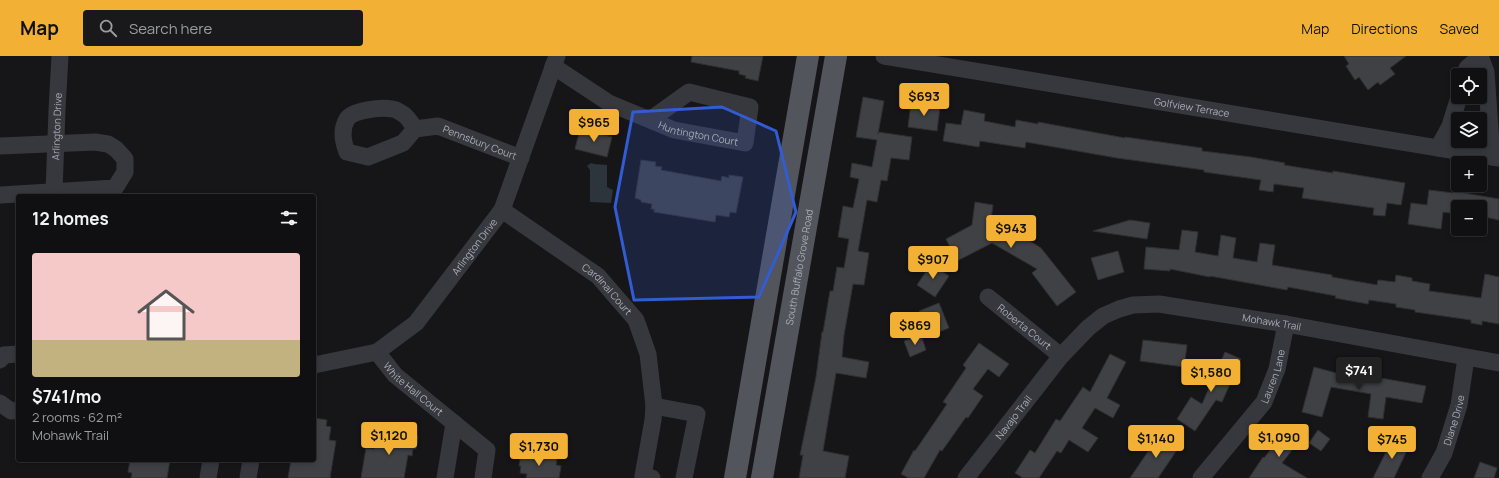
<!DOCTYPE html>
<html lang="en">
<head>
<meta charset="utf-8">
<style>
	:root { --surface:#101012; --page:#19191b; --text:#f1f3f6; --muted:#9c9d9f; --line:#303032; --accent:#f2b134 }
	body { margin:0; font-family:Manrope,sans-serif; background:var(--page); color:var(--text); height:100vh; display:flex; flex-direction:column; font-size:15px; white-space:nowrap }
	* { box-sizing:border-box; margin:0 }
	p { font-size:13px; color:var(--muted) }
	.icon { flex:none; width:22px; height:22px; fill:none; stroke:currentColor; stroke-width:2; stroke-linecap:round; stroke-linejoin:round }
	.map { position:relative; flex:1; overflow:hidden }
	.panel { position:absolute; left:16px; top:138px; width:300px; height:268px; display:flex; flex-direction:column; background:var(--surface); border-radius:4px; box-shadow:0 2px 6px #0003,0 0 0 1px var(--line) }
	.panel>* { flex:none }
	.tools { position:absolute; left:1451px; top:12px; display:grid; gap:8px }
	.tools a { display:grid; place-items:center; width:36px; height:36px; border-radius:4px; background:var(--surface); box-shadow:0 2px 6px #0003,0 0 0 1px var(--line); font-size:20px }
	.price { position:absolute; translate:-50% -34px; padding:0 9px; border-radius:4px; background:var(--accent); color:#111; font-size:13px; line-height:26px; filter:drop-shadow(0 1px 2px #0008) }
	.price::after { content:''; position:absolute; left:50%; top:24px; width:12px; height:9px; margin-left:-6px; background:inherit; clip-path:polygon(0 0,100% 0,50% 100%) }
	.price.current { background:#222; color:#fff }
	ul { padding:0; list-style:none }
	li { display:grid; align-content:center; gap:8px; height:212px; padding:0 16px }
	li+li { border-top:1px solid var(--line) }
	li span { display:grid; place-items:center; height:124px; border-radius:4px; color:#555 }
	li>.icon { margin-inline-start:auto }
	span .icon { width:72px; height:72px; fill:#fffc; stroke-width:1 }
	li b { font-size:17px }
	h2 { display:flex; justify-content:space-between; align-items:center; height:48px; padding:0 16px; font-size:17px }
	header { display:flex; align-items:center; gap:24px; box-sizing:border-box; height:56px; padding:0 20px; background:var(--accent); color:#111 }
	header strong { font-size:19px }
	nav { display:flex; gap:22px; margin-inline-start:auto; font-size:14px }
	.search { width:280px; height:36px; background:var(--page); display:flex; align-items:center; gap:10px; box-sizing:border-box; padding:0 14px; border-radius:4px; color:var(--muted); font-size:15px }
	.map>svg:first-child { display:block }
	.water { fill:#2c353c }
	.building { fill:#404145; stroke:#303034 }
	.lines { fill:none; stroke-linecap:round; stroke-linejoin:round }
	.minor { stroke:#37383d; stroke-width:17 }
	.major { stroke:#53555c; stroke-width:22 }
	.marked { fill:#325cd3; fill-opacity:0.2; stroke:#325cd3; stroke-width:3; stroke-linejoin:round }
	.labels { text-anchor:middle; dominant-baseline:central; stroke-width:3; stroke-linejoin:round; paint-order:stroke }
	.street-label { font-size:10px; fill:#a8adb8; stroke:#111113 }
</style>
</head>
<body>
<header>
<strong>Map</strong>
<div class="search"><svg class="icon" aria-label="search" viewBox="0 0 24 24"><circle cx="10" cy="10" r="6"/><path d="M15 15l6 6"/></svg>Search here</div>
<nav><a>Map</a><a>Directions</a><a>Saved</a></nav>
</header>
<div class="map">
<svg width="1499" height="422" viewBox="0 0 1499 422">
	<rect width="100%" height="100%" fill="#161618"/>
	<polygon class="water" points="591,107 594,108 607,109 607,131 613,134 611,147 590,146 590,114 587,110"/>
	<g class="building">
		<polygon points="692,0 763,0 758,25 745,22 746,20 739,18 739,15 691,6"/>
		<polygon points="1344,0 1406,0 1390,12 1395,18 1380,29 1378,26 1368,34 1359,21 1355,24 1346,10 1349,8"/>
		<polygon points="863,41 884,45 878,78 878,76 912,81 909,104 891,102 887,125 881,124 877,146 867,144 858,195 869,197 864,229 853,228 844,279 842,301 869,306 866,322 836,317 823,395 849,400 845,422 799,422 803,399 800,399 816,321 822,276 823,276 830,235 833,235 837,211 844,212 849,183 838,181 843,150 853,152 859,123 850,121 852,107 872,111 877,84 856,81"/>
		<polygon points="911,47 940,51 937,75 908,71"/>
		<polygon points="964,54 985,58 984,65 1015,71 1016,64 1038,68 1038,66 1125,82 1125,81 1202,92 1202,95 1251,101 1285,107 1284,109 1333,117 1333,115 1405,127 1401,149 1387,147 1385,160 1373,159 1374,152 1302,142 1304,132 1274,128 1273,136 1259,134 1261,124 1204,116 1204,114 1117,102 1026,86 1025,92 980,85 979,91 943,85 946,67 961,69"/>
		<polygon points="580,73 612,81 607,101 575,93"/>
		<polygon points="641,104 656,106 655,110 662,111 661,114 721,125 722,120 729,122 729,119 743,121 736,157 730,156 729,161 716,159 715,166 654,156 654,153 651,153 652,148 641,146 641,144 635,142"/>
		<polygon points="1429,134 1453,137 1453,135 1499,143 1499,164 1480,160 1480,151 1458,151 1458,158 1443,156 1441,173 1408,168 1411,147 1427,149"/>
		<polygon points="975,146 993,149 991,163 1011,174 1019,160 1033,168 1025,182 1041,192 1076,236 1057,250 1032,217 1037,213 992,187 957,205 946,183 972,169"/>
		<polygon points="1130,164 1150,167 1147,183 1093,175"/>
		<polygon points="1182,174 1198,176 1195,196 1218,200 1221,179 1236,182 1233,202 1257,206 1260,187 1275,189 1272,209 1332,219 1332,221 1377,229 1378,224 1395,226 1396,219 1412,222 1412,225 1430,228 1429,235 1481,242 1485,218 1499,221 1499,268 1482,265 1482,269 1471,267 1471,264 1415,256 1415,254 1396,251 1396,248 1369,244 1368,248 1335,242 1336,240 1288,231 1287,234 1210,220 1210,221 1170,213 1170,215 1144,213 1146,191 1179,194"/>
		<polygon points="1118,195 1124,216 1098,224 1091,202"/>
		<polygon points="931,208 949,220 935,241 917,229"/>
		<polygon points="939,247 949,272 928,280 919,255"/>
		<polygon points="921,279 926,294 910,301 904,285"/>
		<polygon points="1143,284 1187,289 1184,311 1140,305"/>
		<polygon points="979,287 1009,308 999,321 988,313 973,333 983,340 968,362 966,361 942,395 940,394 924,422 909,422 901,418 914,394 915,395 947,348 943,346 966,312 963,309"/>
		<polygon points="1225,296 1241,303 1222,346 1216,344 1195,375 1177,363 1191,341 1202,348"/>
		<polygon points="1110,298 1126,306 1107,342 1120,349 1113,362 1095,352 1082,372 1098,382 1088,396 1069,384 1061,397 1057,395 1039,422 1023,422 1015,417 1030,394 1035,397 1056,363 1060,365 1083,331 1090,336"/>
		<polygon points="1314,311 1351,321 1352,317 1426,330 1422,347 1386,341 1383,363 1368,361 1371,338 1331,331 1322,361 1302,356"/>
		<polygon points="314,362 327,364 326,370 331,371 329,384 336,385 330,422 288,422 291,404 314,404"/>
		<polygon points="1289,369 1303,380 1282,407 1307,422 1249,422 1263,401 1264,402"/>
		<polygon points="382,374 418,380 416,393 413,393 412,400 408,399 404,422 361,422 366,392 374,393 376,380 381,381"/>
		<polygon points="1318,374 1330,383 1321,395 1309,387"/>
		<polygon points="1160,378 1179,391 1158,422 1130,422"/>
		<polygon points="1393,382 1409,390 1394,422 1373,422"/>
		<polygon points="521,397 557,403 556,409 561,410 559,422 526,422 527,418 520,417 521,410 519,410"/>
		<polygon points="130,404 170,404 167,422 131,422 132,417 128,416"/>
		<polygon points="1480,406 1497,412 1494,422 1474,422"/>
	</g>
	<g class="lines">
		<g class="minor">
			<path id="s1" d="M884 0 1499 102"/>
			<polyline points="1480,0 1486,16 1492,101"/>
			<path id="s2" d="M553 10 609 47 674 74 745 87 750 51 689 36 650 64"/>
			<polyline points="1465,19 1467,12 1480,1"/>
			<path id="s3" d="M415 73C412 68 408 61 403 58 400 56 395 53 392 53 381 51 353 54 347 63 341 73 343 86 347 96L368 101 403 87 415 73 438 70 521 102"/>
			<polyline points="0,90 95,86 108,88 116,93 125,103 125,116 115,132 0,139"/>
			<polyline points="1438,92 1450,70 1459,41"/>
			<path id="s4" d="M56 140 54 136 57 54 60 0"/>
			<path id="s5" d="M502 154 598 220 636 264 648 298 654 350 653 364 643 420 652 422"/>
			<path id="s6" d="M988 241 1061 300"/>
			<path id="s7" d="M377 296 395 319 487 394 483 422"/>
			<polyline points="0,304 4,299 18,298"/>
			<path id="s8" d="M314 309 377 296 416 267 502 154 557 0"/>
			<polyline points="0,347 11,355 18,354"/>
			<polyline points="654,350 697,358 684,422"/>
			<polyline points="208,422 211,404"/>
			<polyline points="248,422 251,404"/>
			<polyline points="445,422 454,367"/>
			<path id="s9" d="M966 422 1061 300 1088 272 1103 260 1119 253 1133 249 1159 248 1286 268 1499 307"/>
			<path id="s10" d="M1201 422 1264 346 1277 313 1286 268"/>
			<path id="s11" d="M1430 422 1444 397 1459 349 1466 302"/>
		</g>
		<g class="major">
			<polyline points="735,422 808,0"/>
			<path id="s12" d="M762 422 836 0"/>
		</g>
	</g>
	<path class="marked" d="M722 51 776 75 796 156 759 241 634 244 615 151 633 56Z"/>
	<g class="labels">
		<g class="street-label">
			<text stroke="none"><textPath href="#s1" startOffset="312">Golfview Terrace</textPath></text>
			<text stroke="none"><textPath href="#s4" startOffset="70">Arlington Drive</textPath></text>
			<text stroke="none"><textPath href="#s2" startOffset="162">Huntington Court</textPath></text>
			<text stroke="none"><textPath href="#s3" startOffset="259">Pennsbury Court</textPath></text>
			<text stroke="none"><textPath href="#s8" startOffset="209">Arlington Drive</textPath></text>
			<text stroke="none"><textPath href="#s12" startOffset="214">South Buffalo Grove Road</textPath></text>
			<text stroke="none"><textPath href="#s5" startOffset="132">Cardinal Court</textPath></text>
			<text stroke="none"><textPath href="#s9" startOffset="385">Mohawk Trail</textPath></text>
			<text stroke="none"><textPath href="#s6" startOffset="47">Roberta Court</textPath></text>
			<text stroke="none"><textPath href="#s10" startOffset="126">Lauren Lane</textPath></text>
			<text stroke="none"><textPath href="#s7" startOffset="52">White Hall Court</textPath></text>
			<text stroke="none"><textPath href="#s9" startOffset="77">Navajo Trail</textPath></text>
			<text stroke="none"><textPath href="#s11" startOffset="63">Diane Drive</textPath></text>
		</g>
	</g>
</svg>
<div class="tools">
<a><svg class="icon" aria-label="locate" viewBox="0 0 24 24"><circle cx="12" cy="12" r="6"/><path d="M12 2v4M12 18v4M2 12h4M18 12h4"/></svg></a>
<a><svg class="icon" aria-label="layers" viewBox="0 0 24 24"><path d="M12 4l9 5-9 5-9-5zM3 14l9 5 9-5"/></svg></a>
<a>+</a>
<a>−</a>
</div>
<b class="price" style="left:924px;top:61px">$693</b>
<b class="price" style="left:594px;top:87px">$965</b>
<b class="price" style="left:1011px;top:193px">$943</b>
<b class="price" style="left:933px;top:224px">$907</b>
<b class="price" style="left:915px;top:290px">$869</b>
<b class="price current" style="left:1359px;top:335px">$741</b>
<b class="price" style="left:1211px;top:337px">$1,580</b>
<b class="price" style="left:389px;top:400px">$1,120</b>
<b class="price" style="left:1279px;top:402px">$1,090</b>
<b class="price" style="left:1156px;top:403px">$1,140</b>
<b class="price" style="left:1392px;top:404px">$745</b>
<b class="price" style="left:539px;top:411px">$1,730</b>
<section class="panel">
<h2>12 homes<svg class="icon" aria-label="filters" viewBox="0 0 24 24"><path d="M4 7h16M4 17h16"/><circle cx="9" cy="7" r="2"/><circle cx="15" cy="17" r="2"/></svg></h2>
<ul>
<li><span style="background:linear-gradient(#f6c9c9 70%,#c2b280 0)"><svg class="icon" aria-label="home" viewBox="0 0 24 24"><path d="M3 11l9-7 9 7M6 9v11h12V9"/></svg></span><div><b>$741/mo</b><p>2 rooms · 62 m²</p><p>Mohawk Trail</p></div></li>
</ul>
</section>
</div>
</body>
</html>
